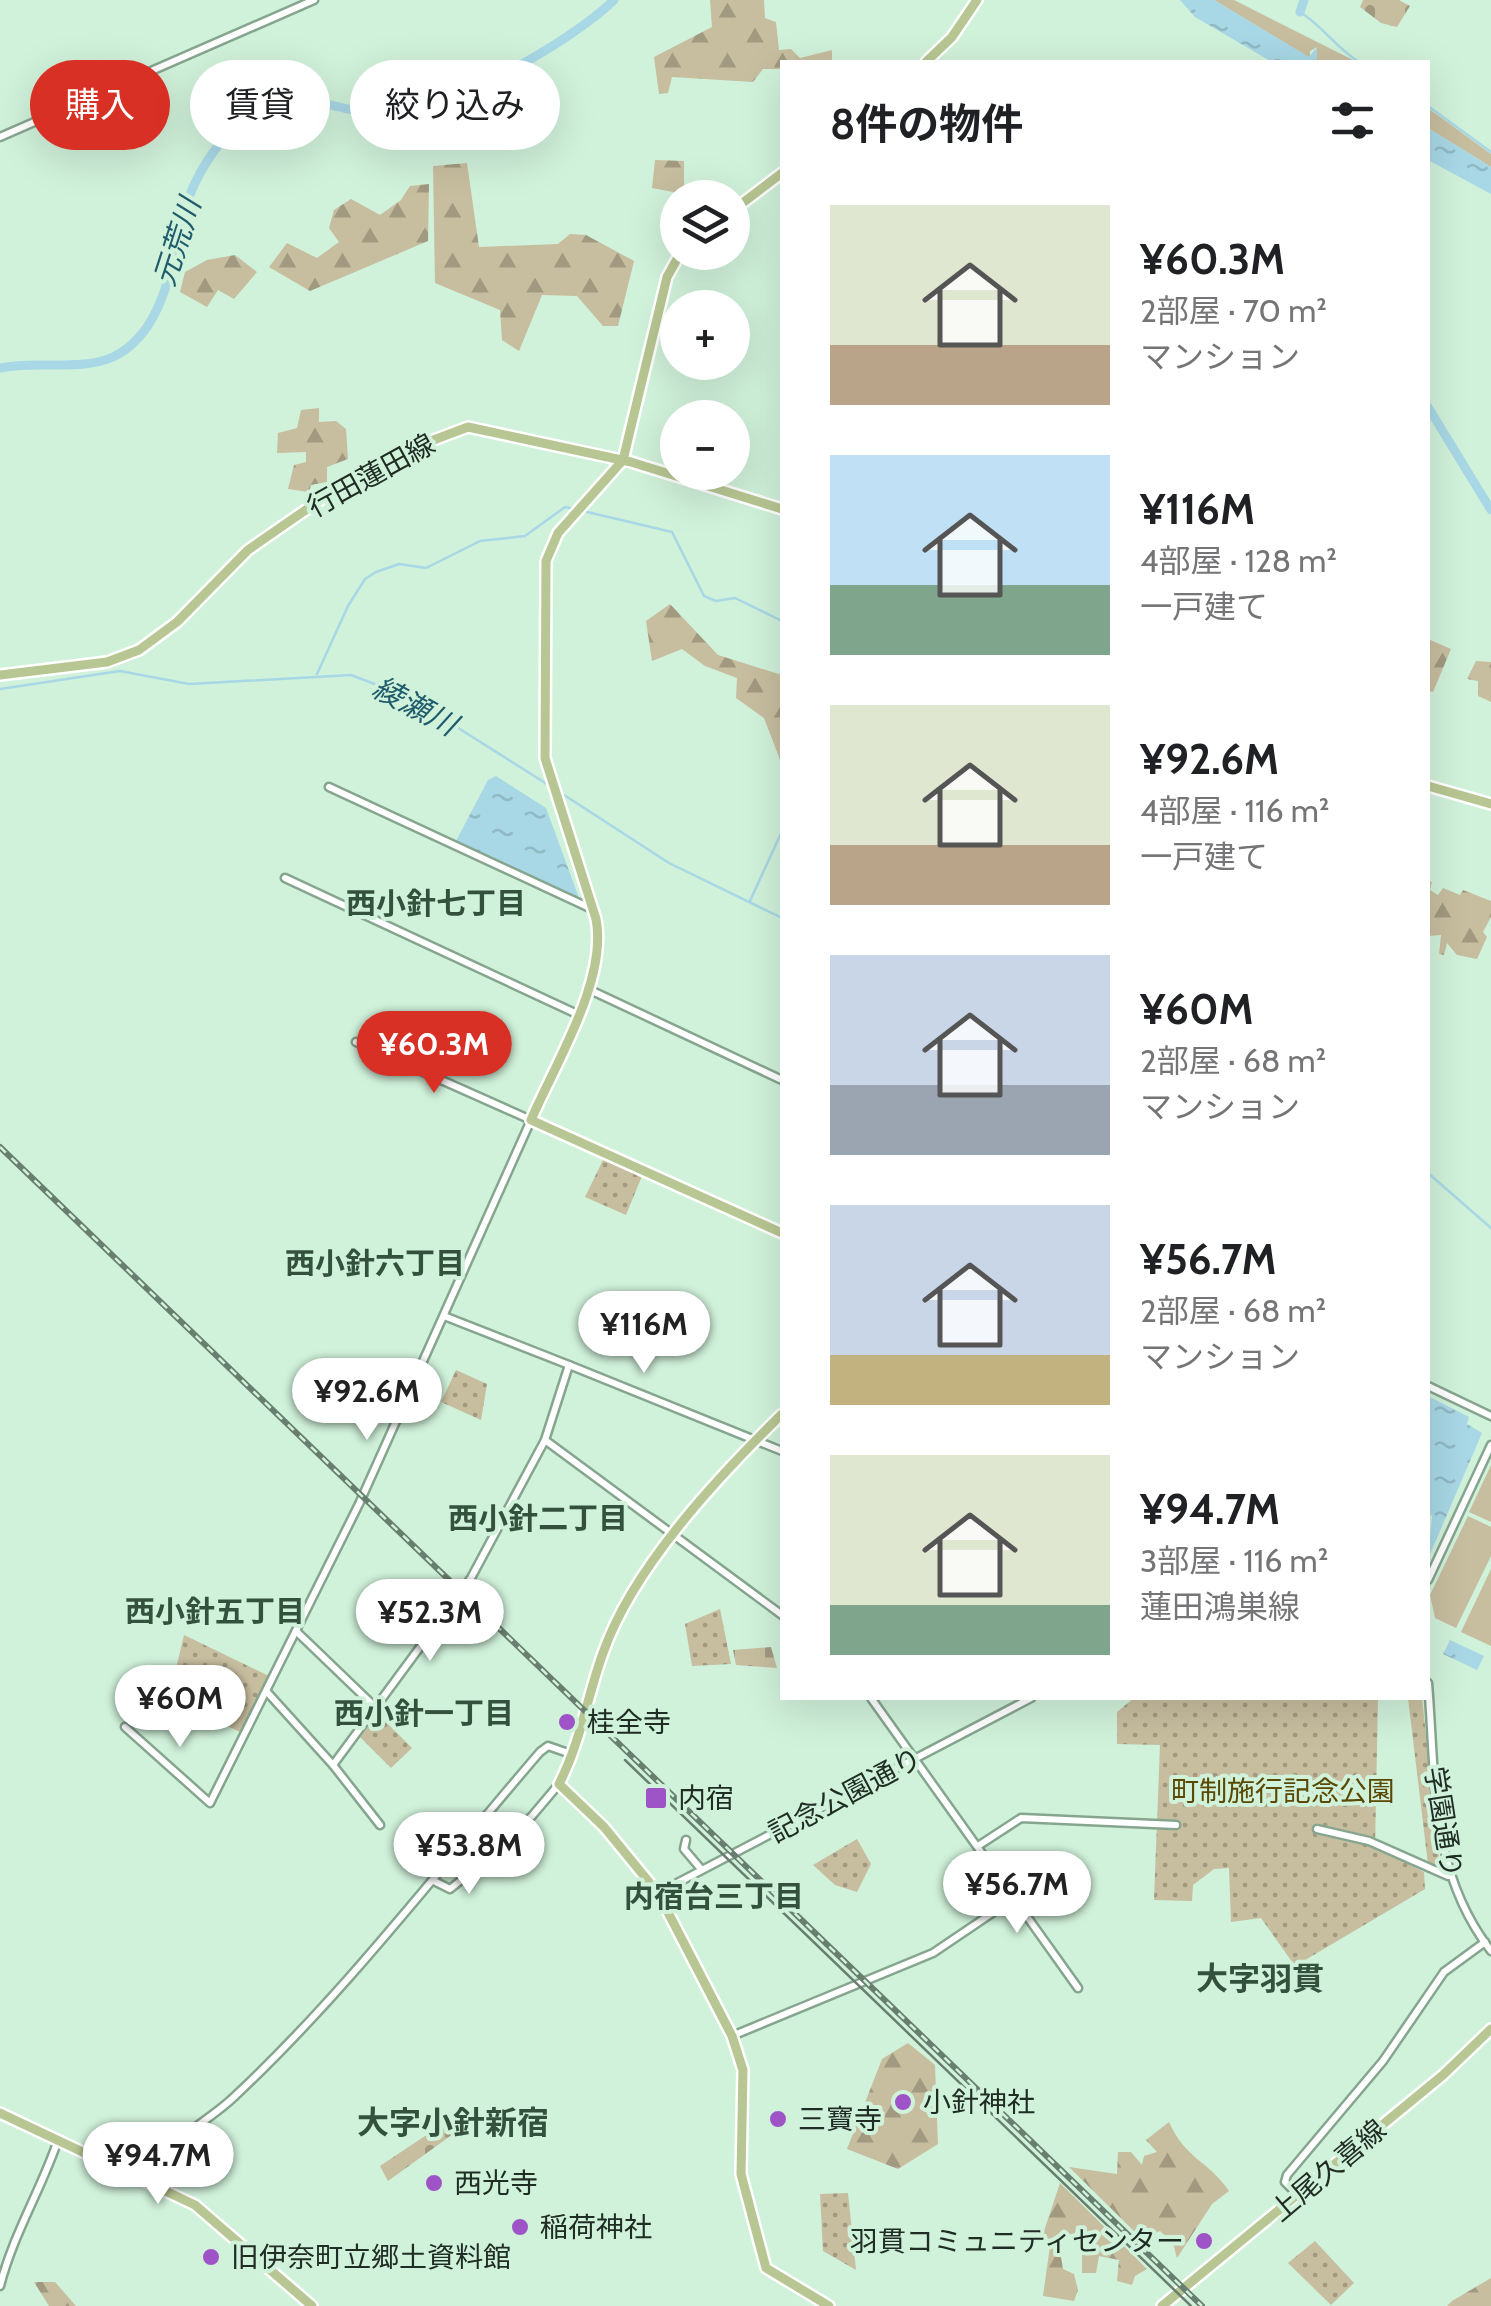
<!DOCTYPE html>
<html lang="ja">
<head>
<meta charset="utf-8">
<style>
	:root { --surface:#fff; --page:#f2f2f2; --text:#202124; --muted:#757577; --accent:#d93025 }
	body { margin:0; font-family:Cabin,"Noto Sans JP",sans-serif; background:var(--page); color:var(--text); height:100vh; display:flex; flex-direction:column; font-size:38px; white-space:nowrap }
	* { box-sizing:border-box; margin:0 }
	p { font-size:32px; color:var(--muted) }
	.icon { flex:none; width:55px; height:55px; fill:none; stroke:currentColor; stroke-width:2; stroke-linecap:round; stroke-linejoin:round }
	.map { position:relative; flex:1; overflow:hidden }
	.drawer { position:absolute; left:780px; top:60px; width:650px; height:1640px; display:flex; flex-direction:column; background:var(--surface); border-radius:0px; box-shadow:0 10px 40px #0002 }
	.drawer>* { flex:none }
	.guide { position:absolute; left:30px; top:60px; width:600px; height:90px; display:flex; gap:20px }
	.tools { position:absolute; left:660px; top:180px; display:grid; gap:20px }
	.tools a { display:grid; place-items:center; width:90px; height:90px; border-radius:50%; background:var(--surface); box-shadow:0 10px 40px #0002; font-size:50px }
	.price { position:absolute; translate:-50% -85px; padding:0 22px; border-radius:35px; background:#fff; color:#222; font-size:32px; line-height:65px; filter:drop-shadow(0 2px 5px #0008) }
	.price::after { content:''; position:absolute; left:50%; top:60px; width:30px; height:22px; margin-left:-15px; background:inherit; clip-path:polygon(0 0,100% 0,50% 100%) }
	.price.active { background:var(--accent); color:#fff }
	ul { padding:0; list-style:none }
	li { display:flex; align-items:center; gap:30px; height:250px; padding:0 50px }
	li span { display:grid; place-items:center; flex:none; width:280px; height:200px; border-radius:0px; color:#555 }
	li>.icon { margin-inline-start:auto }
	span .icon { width:120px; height:120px; fill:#fffc; stroke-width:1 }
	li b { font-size:42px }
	h2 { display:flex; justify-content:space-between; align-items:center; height:120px; padding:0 50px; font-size:42px }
	.pill { padding:0 35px; border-radius:45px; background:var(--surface); box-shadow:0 10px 40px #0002; font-size:35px; line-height:90px }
	.pill.active { background:var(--accent); color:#fff }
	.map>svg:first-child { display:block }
	.grass { fill:#c7bd9f }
	.forest { fill:url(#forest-firs) }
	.cemetery { fill:url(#cemetery-stones) }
	.park { fill:url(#park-dots) }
	.water { fill:url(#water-ripples) }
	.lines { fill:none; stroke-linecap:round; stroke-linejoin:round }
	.stream { stroke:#a8d7e5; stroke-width:2.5 }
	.canal { stroke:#a8d7e5; stroke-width:5 }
	.river { stroke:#a8d7e5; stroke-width:9 }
	.minor-casing { stroke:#86a58f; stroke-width:11 }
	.major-casing { stroke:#fff; stroke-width:14 }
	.minor { stroke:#fff; stroke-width:6 }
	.major { stroke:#b8c693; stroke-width:9 }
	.tram { stroke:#687e6f; stroke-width:2.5 }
	.rail-casing { stroke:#687e6f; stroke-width:6 }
	.rail { stroke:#d0f1da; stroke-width:2.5; stroke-dasharray:8; stroke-linecap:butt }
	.poi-dot { fill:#9e53c6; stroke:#d0f1da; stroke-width:4 }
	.labels { text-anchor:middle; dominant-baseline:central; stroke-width:8; stroke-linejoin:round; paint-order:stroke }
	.street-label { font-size:28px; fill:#202d24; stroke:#d0f1da }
	.poi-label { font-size:28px; fill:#202d24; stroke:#d0f1da; text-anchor:start }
	.park-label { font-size:28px; fill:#5b4802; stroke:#d0f1da }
	.water-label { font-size:30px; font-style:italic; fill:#205d6c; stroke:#d0f1da }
	.neighbourhood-label { font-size:30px; font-weight:bold; fill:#34513e; stroke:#d0f1da }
	.quarter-label { font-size:32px; font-weight:bold; fill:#34513e; stroke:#d0f1da }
</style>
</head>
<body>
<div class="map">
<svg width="1491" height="2306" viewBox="0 0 1491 2306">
	<defs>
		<pattern id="forest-firs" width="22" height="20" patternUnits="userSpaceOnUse" patternTransform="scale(2.5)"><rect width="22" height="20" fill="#c7bd9f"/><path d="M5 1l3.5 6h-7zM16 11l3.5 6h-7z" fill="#a19a81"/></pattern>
		<pattern id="cemetery-stones" width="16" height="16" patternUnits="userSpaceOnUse" patternTransform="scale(2.5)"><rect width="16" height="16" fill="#c7bd9f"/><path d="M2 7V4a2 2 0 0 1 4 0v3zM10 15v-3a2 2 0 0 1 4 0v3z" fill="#a19a81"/></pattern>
		<pattern id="park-dots" width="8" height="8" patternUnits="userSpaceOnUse" patternTransform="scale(2.5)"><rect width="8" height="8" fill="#c7bd9f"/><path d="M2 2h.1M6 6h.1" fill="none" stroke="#a19a81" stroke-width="1.8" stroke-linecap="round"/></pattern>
		<pattern id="water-ripples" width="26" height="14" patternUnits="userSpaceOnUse" patternTransform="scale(2.5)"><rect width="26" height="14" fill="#a8d7e5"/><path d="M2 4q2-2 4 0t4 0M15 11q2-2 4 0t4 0" fill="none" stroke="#90b9c4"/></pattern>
	</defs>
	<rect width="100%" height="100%" fill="#d0f1da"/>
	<g class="grass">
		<polygon points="1214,0 1234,0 1357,62 1316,62 1317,47 1310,51 1310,58"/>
		<polygon points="1428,108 1491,154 1491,167 1428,128"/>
		<polygon points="1491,1465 1491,1522 1469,1512"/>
		<polygon points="1468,1516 1491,1527 1491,1556 1456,1628 1435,1618 1430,1595"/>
		<polygon points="1491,1569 1491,1646 1461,1632"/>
	</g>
	<g class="forest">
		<polygon points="710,0 764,0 765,18 776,22 779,50 791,49 800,58 832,50 832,62 782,62 782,69 763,69 753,82 672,77 668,93 659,94 654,57 712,27"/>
		<polygon points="655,160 684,161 684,194 652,188"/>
		<polygon points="467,163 479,247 558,244 570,234 586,235 634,261 618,326 603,326 577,296 542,295 519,351 502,340 500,310 435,283 433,166"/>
		<polygon points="429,184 428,241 310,291 269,267 287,243 317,258 339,242 329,228 334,210 351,199 380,215 401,200 410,186"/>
		<polygon points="235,255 257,272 234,299 218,290 207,307 180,292 185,272 207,260"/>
		<polygon points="319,408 319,422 336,421 346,429 348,459 327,467 327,482 311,485 309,492 288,489 294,465 306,462 306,452 277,453 278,433 297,428 301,410"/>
		<polygon points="670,604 718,655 782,675 782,765 764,718 736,698 737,678 705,666 682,649 652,661 646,621"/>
		<polygon points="1428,639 1451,649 1433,692 1428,691"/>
		<polygon points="1476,661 1491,662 1491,702 1478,696 1478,681 1467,679"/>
		<polygon points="1428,881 1432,882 1430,890 1438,895 1443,888 1460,895 1463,890 1491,901 1491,917 1483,932 1487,937 1477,959 1457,955 1447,943 1444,955 1439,954 1441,935 1428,936"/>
		<polygon points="908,2043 935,2065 938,2144 898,2169 847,2149 882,2059"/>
		<path d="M1169 2122C1186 2160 1208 2160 1229 2191L1212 2204 1177 2258 1173 2243 1160 2231 1142 2239 1069 2167 1117 2174 1118 2152H1131L1142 2165 1144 2156 1157 2152 1146 2140Z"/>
		<polygon points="1060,2183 1147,2269 1135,2276 1132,2285 1117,2281 1119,2260 1099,2256 1096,2273 1082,2273 1082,2226 1076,2226 1075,2233 1058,2238 1063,2269 1074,2274 1078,2290 1074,2301 1043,2296 1051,2239 1042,2237"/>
		<polygon points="1491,2278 1491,2306 1447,2306 1452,2301"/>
		<polygon points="34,2282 55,2282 76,2306 49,2306"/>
	</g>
	<g class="cemetery">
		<polygon points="1363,0 1399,0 1410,6 1397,27 1381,23 1360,7"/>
		<polygon points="771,1647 777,1668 736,1665 733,1650"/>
		<polygon points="452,2118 460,2129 388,2181 380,2166"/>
	</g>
	<g class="park">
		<polygon points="606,1154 644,1171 626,1215 585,1197"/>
		<polygon points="456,1370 487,1384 481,1420 441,1402"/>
		<polygon points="720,1609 731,1664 692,1666 685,1624"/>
		<polygon points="184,1635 269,1676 240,1732 169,1698"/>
		<polygon points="1134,1698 1378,1699 1375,1847 1424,1872 1425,1889 1295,1966 1261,1918 1231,1922 1229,1868 1214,1869 1193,1885 1192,1901 1154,1900 1160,1745 1117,1744 1117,1712"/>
		<polygon points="1408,1698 1422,1698 1440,1866 1436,1868 1428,1864"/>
		<polygon points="378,1714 412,1748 391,1768 360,1737"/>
		<polygon points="857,1839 871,1864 857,1892 835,1885 813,1865"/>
		<polygon points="848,2193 856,2270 823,2251 820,2194"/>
		<polygon points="1315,2241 1354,2283 1331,2305 1288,2263"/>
	</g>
	<g class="water">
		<polygon points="1180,0 1214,0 1309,57 1317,47 1316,62 1272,62 1195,17"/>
		<polygon points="1428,128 1491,167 1491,194 1428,160"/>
		<polygon points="496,776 546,808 579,898 456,841 488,780"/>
		<polygon points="1428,1396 1469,1417 1467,1424 1482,1433 1428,1559 1432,1516 1428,1514"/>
		<polygon points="1450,1640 1484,1656 1477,1670 1443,1654"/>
	</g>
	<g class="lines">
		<g class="stream">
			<path d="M1300 12C1324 27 1336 48 1359 62"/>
			<polyline points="1428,106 1491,152"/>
			<polyline points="583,511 672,532 704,596 716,601 735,598 782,621"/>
			<polyline points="317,674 348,606 365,579 376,572 399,564 426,568 480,541 525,536 565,507 575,509"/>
			<polyline points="0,689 120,671 189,684 351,675 411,698 550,786"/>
			<polyline points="561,793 669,863 782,918"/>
			<polyline points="750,901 782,831"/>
			<polyline points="1428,1173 1491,1228"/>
		</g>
		<polyline class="canal" points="1428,407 1436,417"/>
		<g class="river">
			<polyline points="1300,12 1304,0"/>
			<path d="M0 368C36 360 79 372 113 357 170 330 172 248 189 197 200 167 230 123 258 107 293 86 347 115 385 114 446 113 571 42 614 0"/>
			<polyline points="1428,407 1491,510"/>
		</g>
		<g class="minor-casing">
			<g id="minor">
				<polyline points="0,137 314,0"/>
				<polyline points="329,787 592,909"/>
				<polyline points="285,878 577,1014"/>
				<polyline points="588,989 782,1080"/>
				<polyline points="444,1316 569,1365 545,1440 782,1615"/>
				<polyline points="569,1365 782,1451"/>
				<polyline points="1428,1386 1491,1416"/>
				<polyline points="1428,1580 1491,1445"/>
				<polyline points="297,1632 375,1707"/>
				<path d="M1428 1683C1436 1779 1429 1871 1491 1951"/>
				<polyline points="267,1692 333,1765 380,1825"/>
				<polyline points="871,1698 1078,1988"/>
				<polyline points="125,1727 210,1803 359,1504 531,1120 356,1042"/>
				<polyline points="333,1765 471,1578 545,1440"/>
				<polyline points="1317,1829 1369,1841 1448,1876"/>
				<polyline points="686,1840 684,1849 701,1869"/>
				<polyline points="978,1846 1021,1818 1176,1825"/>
				<polyline points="434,1881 450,1889 460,1881 532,1816 559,1784"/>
				<polyline points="658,1893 1031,1698"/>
				<polyline points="732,2036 933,1953 1013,1899"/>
				<path d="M154 2184C168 2135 200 2129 234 2097 347 1991 439 1869 540 1752L548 1746 571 1754"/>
				<polyline points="1297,2194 1285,2182 1287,2175 1383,2061 1444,1972 1485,1942"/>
				<path d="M0 2286C13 2235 41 2190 58 2140"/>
			</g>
		</g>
		<g class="major-casing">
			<g id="major">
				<polyline points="926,62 952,37 977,0"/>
				<polyline points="732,211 782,173"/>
				<path d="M681 252 667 277 623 460 558 533 546 561 545 758 596 919C608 980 555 1064 531 1120L782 1233"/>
				<polyline points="0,675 107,662 139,650 177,622 248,550 346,482 407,450 468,427 631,462 782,509"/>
				<polyline points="1428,786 1491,804"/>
				<path d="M782 1414C719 1476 633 1567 603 1653 587 1697 581 1741 559 1784L604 1827 658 1893 732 2036 743 2070 741 2174 766 2268 829 2306"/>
				<polyline points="0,2113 195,2205 312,2306"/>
				<polyline points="1162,2306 1443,2075 1491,2029"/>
			</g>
		</g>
		<use href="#minor" class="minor"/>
		<use href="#major" class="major"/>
		<polyline class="tram" points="625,1760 1191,2306"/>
		<g class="rail-casing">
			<polyline id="rail" points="0,1147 1202,2306"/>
		</g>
		<use href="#rail" class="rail"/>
	</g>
	<g class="poi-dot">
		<circle cx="567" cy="1722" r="10"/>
		<rect x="644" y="1786" width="24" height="24" rx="5"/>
		<circle cx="903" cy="2102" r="10"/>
		<circle cx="778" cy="2119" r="10"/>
		<circle cx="434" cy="2183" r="10"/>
		<circle cx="520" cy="2227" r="10"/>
		<circle cx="1204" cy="2241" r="10"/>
		<circle cx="211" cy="2257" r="10"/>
	</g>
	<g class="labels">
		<g class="street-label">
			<text transform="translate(371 475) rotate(-29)">行田蓮田線</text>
			<text transform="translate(845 1795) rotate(-28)">記念公園通り</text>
			<text transform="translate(1444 1822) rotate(81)">学園通り</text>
			<text transform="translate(1328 2170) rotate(-40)">上尾久喜線</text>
		</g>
		<g class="poi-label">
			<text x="587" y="1722">桂全寺</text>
			<text x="678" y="1798">内宿</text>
			<text x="923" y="2102">小針神社</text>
			<text x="798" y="2119">三寶寺</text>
			<text x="454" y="2183">西光寺</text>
			<text x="540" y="2227">稲荷神社</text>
			<text x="1184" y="2241" text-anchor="end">羽貫コミュニティセンター</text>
			<text x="231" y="2257">旧伊奈町立郷土資料館</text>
		</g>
		<g class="park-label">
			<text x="1283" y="1791">町制施行記念公園</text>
		</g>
		<g class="water-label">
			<text transform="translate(177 242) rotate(-72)">元荒川</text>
			<text transform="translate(415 706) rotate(28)">綾瀬川</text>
		</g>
		<g class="neighbourhood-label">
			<text x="436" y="903">西小針七丁目</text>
			<text x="375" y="1263">西小針六丁目</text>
			<text x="538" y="1518">西小針二丁目</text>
			<text x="215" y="1611">西小針五丁目</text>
			<text x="424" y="1713">西小針一丁目</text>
			<text x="714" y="1896">内宿台三丁目</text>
		</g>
		<g class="quarter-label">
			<text x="1260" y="1978">大字羽貫</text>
			<text x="453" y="2122">大字小針新宿</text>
		</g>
	</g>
</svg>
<div class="tools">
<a><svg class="icon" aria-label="layers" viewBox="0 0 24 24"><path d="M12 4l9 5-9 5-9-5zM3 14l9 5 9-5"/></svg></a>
<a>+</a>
<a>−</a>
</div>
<b class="price active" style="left:434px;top:1096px">¥60.3M</b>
<b class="price" style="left:644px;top:1376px">¥116M</b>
<b class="price" style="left:367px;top:1443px">¥92.6M</b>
<b class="price" style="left:430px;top:1664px">¥52.3M</b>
<b class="price" style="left:180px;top:1750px">¥60M</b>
<b class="price" style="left:469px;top:1897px">¥53.8M</b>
<b class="price" style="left:1017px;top:1936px">¥56.7M</b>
<b class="price" style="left:158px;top:2207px">¥94.7M</b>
<div class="guide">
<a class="pill active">購入</a>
<a class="pill">賃貸</a>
<a class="pill">絞り込み</a>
</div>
<section class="drawer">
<h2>8件の物件<svg class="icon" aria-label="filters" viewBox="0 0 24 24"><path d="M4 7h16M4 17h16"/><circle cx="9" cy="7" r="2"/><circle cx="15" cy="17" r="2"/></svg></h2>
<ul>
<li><span style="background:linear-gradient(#dfe7d0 70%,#b9a48a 0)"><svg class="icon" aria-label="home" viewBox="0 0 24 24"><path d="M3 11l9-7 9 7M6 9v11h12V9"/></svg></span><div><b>¥60.3M</b><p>2部屋 · 70 m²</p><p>マンション</p></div></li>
<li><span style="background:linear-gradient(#bfe0f5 65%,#7fa58c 0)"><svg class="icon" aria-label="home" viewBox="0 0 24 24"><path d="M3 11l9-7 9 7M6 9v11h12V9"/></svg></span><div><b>¥116M</b><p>4部屋 · 128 m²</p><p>一戸建て</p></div></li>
<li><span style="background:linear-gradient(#dfe7d0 70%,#b9a48a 0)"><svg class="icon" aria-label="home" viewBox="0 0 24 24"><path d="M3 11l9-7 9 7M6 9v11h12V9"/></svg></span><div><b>¥92.6M</b><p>4部屋 · 116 m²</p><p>一戸建て</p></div></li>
<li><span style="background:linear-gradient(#c9d6e8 65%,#9aa5b1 0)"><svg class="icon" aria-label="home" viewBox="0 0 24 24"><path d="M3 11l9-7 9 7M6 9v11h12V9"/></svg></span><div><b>¥60M</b><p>2部屋 · 68 m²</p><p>マンション</p></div></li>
<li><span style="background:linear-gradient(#c9d6e8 75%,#c2b280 0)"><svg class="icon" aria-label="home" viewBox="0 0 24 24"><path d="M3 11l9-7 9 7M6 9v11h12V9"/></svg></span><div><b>¥56.7M</b><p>2部屋 · 68 m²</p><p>マンション</p></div></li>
<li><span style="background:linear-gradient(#dfe7d0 75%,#7fa58c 0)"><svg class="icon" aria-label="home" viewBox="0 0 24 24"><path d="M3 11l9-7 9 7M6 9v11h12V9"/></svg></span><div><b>¥94.7M</b><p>3部屋 · 116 m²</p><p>蓮田鴻巣線</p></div></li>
</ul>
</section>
</div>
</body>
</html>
